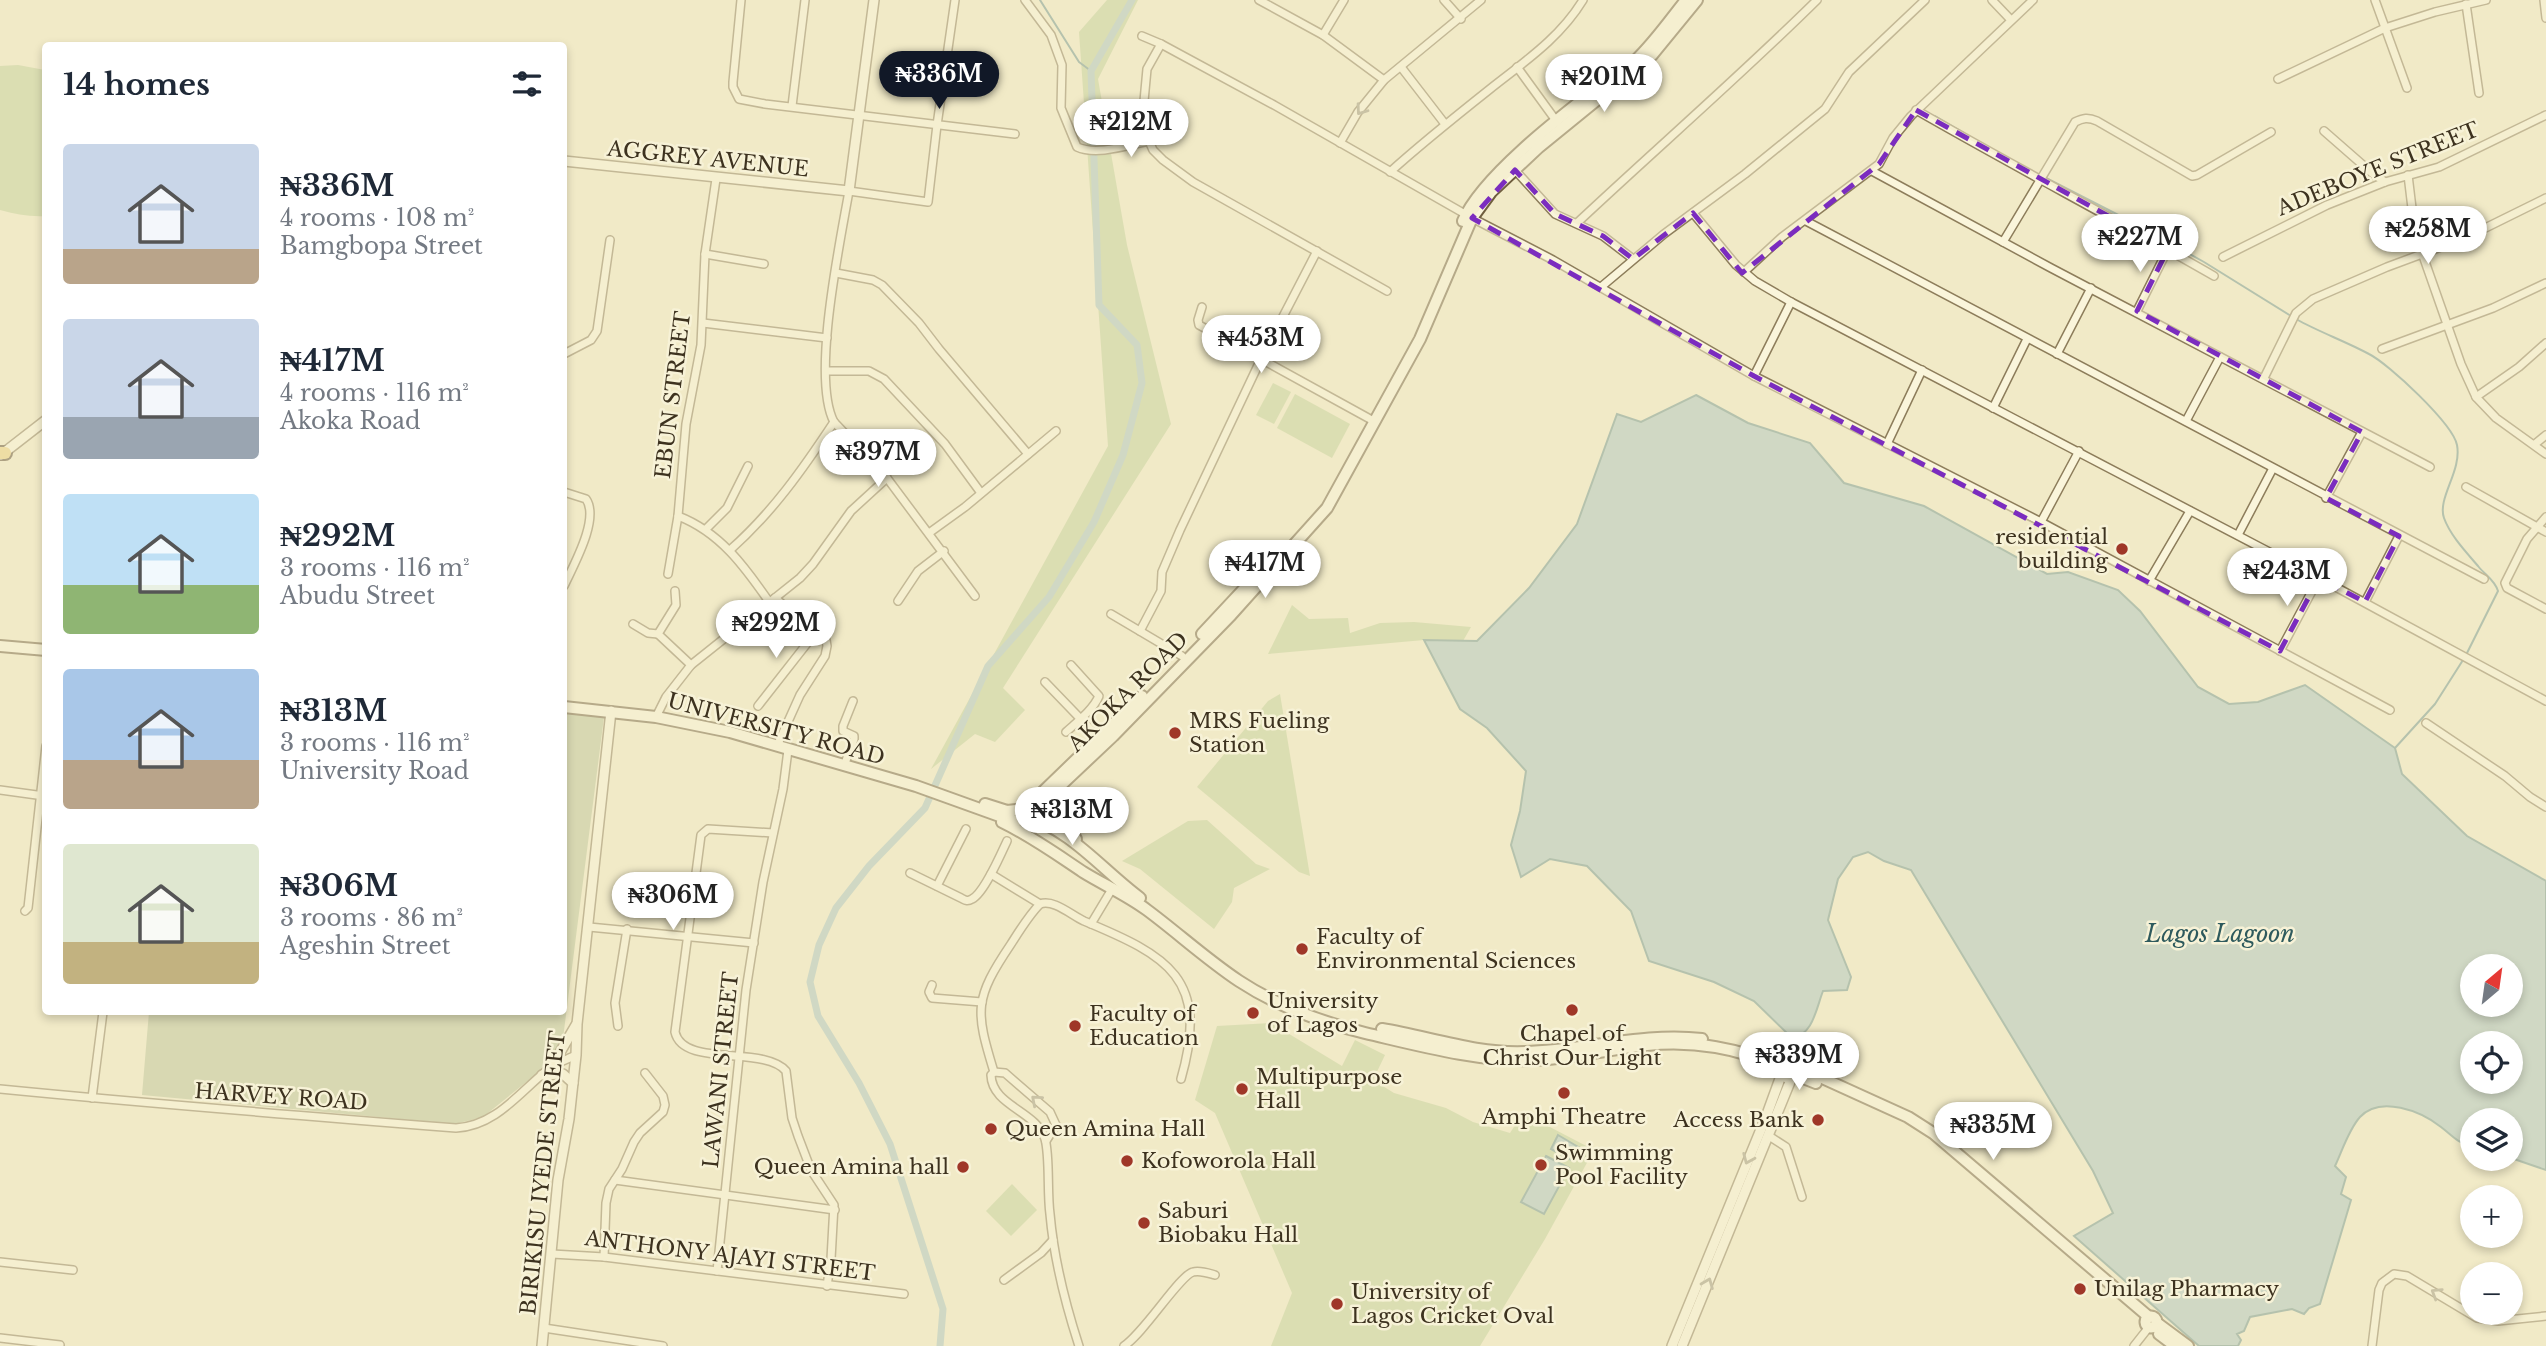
<!DOCTYPE html>
<html lang="en">
<head>
<meta charset="utf-8">
<style>
	:root { --surface:#fff; --page:#f2f2f3; --text:#1f2937; --muted:#747a83; --accent:#111827 }
	body { margin:0; font-family:"Libre Baskerville",serif; background:var(--page); color:var(--text); height:100vh; display:flex; flex-direction:column; font-size:26px; white-space:nowrap }
	* { box-sizing:border-box; margin:0 }
	p { font-size:23px; color:var(--muted) }
	.icon { flex:none; width:38px; height:38px; fill:none; stroke:currentColor; stroke-width:2; stroke-linecap:round; stroke-linejoin:round }
	.map { position:relative; flex:1; overflow:hidden }
	.drawer { position:absolute; left:42px; top:42px; width:525px; height:973px; display:flex; flex-direction:column; background:var(--surface); border-radius:7px; box-shadow:0 4px 10px #0003 }
	.drawer>* { flex:none }
	.needle { width:46px; rotate:29deg }
	.controls { position:absolute; left:2460px; top:954px; display:grid; gap:14px }
	.controls a { display:grid; place-items:center; width:63px; height:63px; border-radius:50%; background:var(--surface); box-shadow:0 4px 10px #0003; font-size:35px }
	.price { position:absolute; translate:-50% -60px; padding:0 16px; border-radius:24px; background:#fff; color:#222; font-size:23px; line-height:46px; filter:drop-shadow(0 2px 4px #0008) }
	.price::after { content:''; position:absolute; left:50%; top:42px; width:21px; height:16px; margin-left:-10px; background:inherit; clip-path:polygon(0 0,100% 0,50% 100%) }
	.price.on { background:var(--accent); color:#fff }
	ul { padding:0; list-style:none }
	li { display:flex; align-items:center; gap:21px; height:175px; padding:0 21px }
	li span { display:grid; place-items:center; flex:none; width:196px; height:140px; border-radius:7px; color:#555 }
	li>.icon { margin-inline-start:auto }
	span .icon { width:84px; height:84px; fill:#fffc; stroke-width:1 }
	li b { font-size:30px }
	h2 { display:flex; justify-content:space-between; align-items:center; height:84px; padding:0 21px; font-size:30px }
	.map>svg:first-child { display:block }
	.green { fill:#c2d09a }
	.cemetery { fill:#bac499 }
	.water { fill:#a8c4c0; stroke:#6e938f; stroke-width:2; fill-rule:evenodd }
	.lines { fill:none; stroke-linecap:round; stroke-linejoin:round }
	.stream { stroke:#6e938f; stroke-width:2 }
	.canal { stroke:#a8c4c0; stroke-width:7 }
	.minor-casing { stroke:#8d7d5b; stroke-width:10 }
	.tertiary-casing { stroke:#8d7d5b; stroke-width:12 }
	.secondary-casing { stroke:#6f5d3e; stroke-width:14 }
	.trunk-casing { stroke:#5b4a2f; stroke-width:16 }
	.minor { stroke:#faf5db; stroke-width:7 }
	.tertiary { stroke:#faf5db; stroke-width:9 }
	.secondary { stroke:#faf5db; stroke-width:10 }
	.trunk { stroke:#ebce7a; stroke-width:12 }
	.oneway { stroke:#9c947d }
	.marked { fill:none; stroke:#7b2cbf; stroke-width:5; stroke-dasharray:14 9; stroke-linejoin:round }
	.poi-dot { fill:#9f3728; stroke:#f7f2d7; stroke-width:2.5 }
	.labels { text-anchor:middle; dominant-baseline:central; stroke-width:5; stroke-linejoin:round; paint-order:stroke }
	.street-label { font-size:21px; fill:#3d321f; stroke:#f7f2d7 }
	.poi-label { font-size:21px; fill:#3d321f; stroke:#f7f2d7; text-anchor:start }
	.water-label { font-size:23px; font-style:italic; fill:#2e5a5d; stroke:#f7f2d7 }
</style>
</head>
<body>
<div class="map">
<svg width="2546" height="1346" viewBox="0 0 2546 1346">
	<rect width="100%" height="100%" fill="#f1eac7"/>
	<g class="green">
		<polygon points="1107,0 1138,0 1098,79 1127,245 1171,424 1003,688 1025,710 995,742 975,734 931,769 1108,446 1079,32"/>
		<path d="M18 65 45 70 46 216C30 217 15 214 0 210V66Z"/>
		<polygon points="1273,383 1291,392 1274,424 1256,415"/>
		<polygon points="1295,394 1350,424 1332,458 1277,428"/>
		<polygon points="1292,605 1309,619 1348,618 1350,633 1380,623 1414,622 1471,627 1463,641 1424,640 1268,654"/>
		<polygon points="1280,694 1310,876 1299,872 1197,787 1268,701"/>
		<polygon points="1207,820 1256,864 1270,869 1234,888 1232,902 1214,929 1140,869 1122,861 1188,821"/>
		<polygon points="1271,1023 1342,1066 1355,1040 1385,1055 1373,1080 1394,1093 1446,1108 1473,1122 1510,1133 1523,1113 1594,1150 1545,1239 1480,1346 1271,1346 1292,1293 1215,1113 1195,1100 1217,1026"/>
		<polygon points="1012,1184 1037,1210 1011,1236 986,1211"/>
	</g>
	<polygon class="cemetery" points="564,713 604,717 561,1054 483,1117 455,1124 142,1095 149,1012 564,1012"/>
	<g class="water">
		<path d="M1696 395 1748 423 1810 443 1844 483 1924 506 2047 574 2068 572 2118 590 2140 611 2198 687 2229 704 2258 702 2305 685 2395 748 2402 774 2467 836 2546 881V1170L2511 1158V1120H2473V1147C2456 1142 2454 1137 2441 1127 2421 1111 2380 1095 2360 1117 2349 1129 2342 1151 2335 1166L2346 1177 2341 1194 2351 1200 2320 1304 2309 1308 2304 1314 2292 1309 2250 1317 2244 1331 2237 1334 2241 1340 2238 1346H2199L2074 1236 2113 1213 2093 1171 1911 870 1884 861 1868 852 1853 857 1838 879 1828 920 1851 977 1847 990 1823 991C1816 1009 1813 1035 1792 1038L1754 1001 1714 982 1649 961 1631 911 1587 866 1550 859 1521 877 1511 845 1520 811 1526 771 1487 728 1460 709 1424 640 1477 641 1529 588 1577 524 1617 414 1641 422ZM2473 966H2511V1004H2473ZM2473 1043H2511V1082H2473Z"/>
		<polygon points="1558,1135 1580,1148 1573,1161 1551,1149"/>
		<polygon points="1546,1156 1569,1168 1544,1214 1521,1202"/>
	</g>
	<g class="lines">
		<g class="stream">
			<polyline points="1040,0 1079,62 1091,71"/>
			<polyline points="1935,116 1964,133"/>
			<polyline points="2046,178 2132,222 2204,262 2291,316"/>
			<path d="M2296 319C2319 332 2345 341 2369 354 2389 364 2453 424 2457 445 2462 471 2437 498 2444 518 2450 535 2466 552 2478 566 2485 575 2495 580 2498 591L2466 655"/>
			<polyline points="2395,748 2435,704 2463,660"/>
		</g>
		<polyline class="canal" points="940,1346 943,1309 890,1144 859,1083 818,1016 810,982 819,945 836,908 869,866 925,808 988,666 1049,597 1094,522 1123,455 1142,383 1137,345 1099,305 1091,71 1132,0"/>
		<g class="minor-casing">
			<g id="minor">
				<polyline points="741,0 733,82 733,87 739,99 765,104 1015,134"/>
				<path d="M955 0 937 125 928 202 849 191C840 243 811 378 834 422L887 478 975 596"/>
				<path d="M1025 0 1051 35 1062 65 1061 108 1077 147C1097 156 1128 145 1149 141"/>
				<polyline points="1259,0 1323,35 1384,80"/>
				<polyline points="1444,0 1461,19"/>
				<polyline points="1992,0 2011,20"/>
				<polyline points="2375,0 2407,88"/>
				<polyline points="2544,0 2546,18"/>
				<polyline points="2466,4 2479,93"/>
				<polyline points="1323,35 1344,0"/>
				<polyline points="1142,36 1161,44 1274,105 1472,218 1553,260 1754,376 2041,522 2390,710"/>
				<polyline points="1161,44 1147,69 1144,101 1149,141 1153,150 1163,160 1193,182 1387,291"/>
				<polyline points="1401,67 1445,124"/>
				<polyline points="1517,67 1557,122"/>
				<polyline points="2278,79 2385,28 2435,12 2486,0"/>
				<polyline points="792,106 805,0"/>
				<path d="M1916 110C2015 167 2115 219 2214 276"/>
				<polyline points="2324,131 2372,173 2385,182"/>
				<polyline points="1340,143 1358,112 1384,80 1481,0"/>
				<polyline points="1515,170 1555,214 1603,236 1633,259"/>
				<polyline points="1872,171 2051,268 2430,467"/>
				<path d="M1390 172C1422 143 1456 116 1490 89 1524 62 1560 38 1583 0"/>
				<polyline points="2408,175 2415,233 2461,364 2476,397 2496,418 2546,454"/>
				<polyline points="1693,213 1736,265 1755,281 1791,302 2319,578 2546,701"/>
				<polyline points="1806,221 2484,579"/>
				<path d="M1577 223C1657 148 1739 77 1817 0"/>
				<path d="M2003 242 2075 122C2083 118 2088 117 2097 121L2192 176 2197 175 2271 132"/>
				<polyline points="705,254 764,264"/>
				<polyline points="2223,257 2327,205 2385,182 2439,167 2546,115"/>
				<polyline points="1744,272 1782,237 1879,164 1893,138 1911,116 2033,0"/>
				<polyline points="836,273 873,280 882,285 919,323 939,349 1028,454"/>
				<polyline points="1601,287 1664,234 1745,174 1825,109 1849,72 1925,0"/>
				<polyline points="1202,307 1198,320 1199,325 1370,419"/>
				<polyline points="2137,311 2168,249"/>
				<polyline points="703,323 827,338"/>
				<polyline points="2382,349 2493,308 2546,283"/>
				<polyline points="564,354 591,340 597,331 610,240"/>
				<polyline points="2057,354 2091,288"/>
				<polyline points="827,371 869,371 884,379 945,444 981,493"/>
				<polyline points="1754,376 1791,302"/>
				<polyline points="2264,378 2296,313 2313,299 2387,267 2465,238 2546,198"/>
				<polyline points="2476,397 2519,367 2546,343"/>
				<polyline points="1993,408 2027,339"/>
				<polyline points="2186,421 2220,357"/>
				<polyline points="1887,444 1922,370"/>
				<polyline points="2535,444 2546,435"/>
				<polyline points="2466,487 2546,532"/>
				<path d="M564 492 586 499C600 519 573 566 564 586"/>
				<polyline points="2326,498 2362,432"/>
				<path d="M678 516C720 532 745 567 770 603"/>
				<polyline points="2546,517 2527,539 2505,583 2507,588 2546,609"/>
				<polyline points="2041,522 2079,451"/>
				<polyline points="706,529 727,508 748,466"/>
				<polyline points="929,533 965,507 1056,431"/>
				<polyline points="2238,535 2272,470"/>
				<path d="M730 550C772 513 803 469 834 422"/>
				<polyline points="668,574 678,516 686,424 701,345 705,254 716,179"/>
				<polyline points="2149,581 2190,511"/>
				<polyline points="675,591 676,605 658,634 691,665"/>
				<polyline points="775,598 826,640 827,646 825,656 800,695 777,746"/>
				<polyline points="898,601 918,571 944,551"/>
				<polyline points="2365,602 2399,536"/>
				<polyline points="1111,614 1182,656"/>
				<polyline points="633,624 648,633 658,634"/>
				<polyline points="1140,631 1161,591 1162,572 1180,530 1261,359 1317,251"/>
				<polyline points="2280,651 2319,578"/>
				<polyline points="1045,682 1099,738"/>
				<polyline points="758,706 816,632"/>
				<polyline points="656,717 666,697 691,665 800,578 813,564 851,511 887,478"/>
				<polyline points="2426,723 2505,776 2530,797 2546,807"/>
				<path d="M1066 732C1077 722 1093 710 1099 696L1071 665"/>
				<polyline points="844,766 854,739 854,736 843,731 843,726 853,701"/>
				<polyline points="0,790 44,796"/>
				<path d="M773 833 708 829 701 835 675 1032C683 1068 764 1045 786 1071L792 1118 798 1136 811 1170 834 1205 831 1259 827 1286"/>
				<path d="M910 873 961 898C965 900 967 902 972 899 984 893 1001 854 1007 841"/>
				<polyline points="991,874 1040,904"/>
				<polyline points="937,886 966,829"/>
				<polyline points="25,911 28,908 46,746"/>
				<polyline points="1091,924 1112,889"/>
				<polyline points="589,927 754,943"/>
				<polyline points="932,985 929,992 932,998 982,1002"/>
				<polyline points="618,1026 615,1003 627,929"/>
				<polyline points="994,1072 1005,1073 1050,1112 1056,1125 1046,1141"/>
				<path d="M0 1089C152 1104 304 1116 456 1128 497 1126 521 1090 551 1067 559 1062 568 1059 576 1055"/>
				<polyline points="92,1098 103,1012"/>
				<polyline points="1769,1136 1786,1147 1802,1197"/>
				<polyline points="615,1180 835,1210"/>
				<polyline points="552,1254 604,1257 904,1294"/>
				<polyline points="604,1257 606,1203 609,1189 622,1169 634,1142 640,1133 663,1112 665,1105 663,1096 645,1073"/>
				<polyline points="0,1262 73,1270"/>
				<polyline points="717,1271 746,990 763,882 783,789 788,750"/>
				<polyline points="1004,1280 1041,1253 1053,1240"/>
				<polyline points="544,1328 663,1346"/>
				<polyline points="0,1338 60,1345"/>
				<path d="M1079 1346C1065 1303 1054 1260 1050 1214 1047 1193 1050 1156 1045 1139 1037 1111 992 1106 991 1075L994 1072C975 1010 974 999 1011 944 1020 930 1029 915 1040 904 1054 899 1071 915 1084 921 1168 956 1210 978 1181 1079"/>
				<path d="M1124 1346C1144 1333 1180 1275 1193 1272 1200 1270 1208 1273 1215 1275"/>
				<polyline points="2134,1346 2149,1327"/>
				<polyline points="2372,1346 2379,1290 2382,1283 2394,1274 2407,1276 2477,1318 2498,1321 2546,1316"/>
			</g>
		</g>
		<g class="tertiary-casing">
			<g id="tertiary">
				<polyline points="564,161 849,191 874,0"/>
				<polyline points="1,455 46,420"/>
				<polyline points="552,1066 576,1025"/>
				<polyline points="542,1075 563,1074 573,1083"/>
				<polyline points="542,1346 558,1180 569,1119 576,1055 577,1024 611,711"/>
				<polyline points="1672,1346 1766,1117 1782,1073"/>
				<polyline points="1682,1346 1792,1077"/>
			</g>
		</g>
		<g class="secondary-casing">
			<g id="secondary">
				<path d="M1463 221C1482 176 1564 114 1604 83 1614 76 1625 70 1635 61 1654 43 1670 20 1686 0"/>
				<polyline points="1202,634 1258,574"/>
				<polyline points="0,646 46,650"/>
				<polyline points="564,707 656,717 730,732 916,786 1005,818 1017,821 1024,820 1113,736 1231,615 1327,508 1420,339 1472,218 1491,192 1539,147 1652,55 1697,0"/>
				<polyline points="1049,798 1053,808 1076,839"/>
				<polyline points="985,804 1007,811 1025,809 1142,696"/>
				<path d="M1023 815C1072 830 1101 869 1140 898"/>
				<path d="M1002 822C1031 836 1056 854 1083 872 1104 885 1127 895 1147 910 1178 933 1206 959 1239 981 1277 1006 1321 1022 1365 1033 1417 1045 1479 1062 1532 1060 1571 1059 1609 1049 1647 1045 1692 1040 1741 1048 1781 1068"/>
				<path d="M1382 1029C1430 1037 1476 1054 1525 1052 1584 1051 1642 1032 1702 1039"/>
				<polyline points="1765,1054 1789,1060"/>
				<circle cx="1790" cy="1069" r="9"/>
				<polyline points="1798,1067 1908,1117 1933,1133 2149,1317"/>
				<polyline points="1796,1075 1816,1083"/>
				<circle cx="2151" cy="1322" r="5.5"/>
				<polyline points="2157,1323 2188,1346"/>
				<polyline points="2159,1334 2175,1346"/>
			</g>
		</g>
		<g class="trunk-casing">
			<polyline id="trunk" points="0,453 5,453"/>
		</g>
		<use href="#minor" class="minor"/>
		<use href="#tertiary" class="tertiary"/>
		<use href="#secondary" class="secondary"/>
		<use href="#trunk" class="trunk"/>
	</g>
	<defs><path id="oneway-chevron" d="M-2-3.5L2.5 0L-2 3.5" fill="none" stroke-width="1.6" stroke-linecap="round" stroke-linejoin="round" transform="scale(1.75)"/></defs>
	<g class="oneway">
		<use href="#oneway-chevron" transform="translate(1361 110) rotate(126)"/>
		<use href="#oneway-chevron" transform="translate(1036 1100) rotate(-139)"/>
		<use href="#oneway-chevron" transform="translate(1748 1159) rotate(113)"/>
		<use href="#oneway-chevron" transform="translate(1708 1283) rotate(-68)"/>
		<use href="#oneway-chevron" transform="translate(2436 1293) rotate(-148)"/>
	</g>
	<path d="M0 0H2546V1346H0ZM1916 110 2168 249 2137 311 2362 432 2326 498 2399 536 2365 602 2319 578 2280 651 1754 376 1472 218 1515 170 1555 214 1603 236 1633 259 1693 213 1742 273 1879 164Z" fill="#f1eac7" fill-opacity=".55" fill-rule="evenodd"/>
	<path class="marked" d="M1916 110 2168 249 2137 311 2362 432 2326 498 2399 536 2365 602 2319 578 2280 651 1754 376 1472 218 1515 170 1555 214 1603 236 1633 259 1693 213 1742 273 1879 164Z"/>
	<g class="poi-dot">
		<circle cx="2122" cy="549" r="7"/>
		<circle cx="1175" cy="733" r="7"/>
		<circle cx="1302" cy="949" r="7"/>
		<circle cx="1572" cy="1010" r="7"/>
		<circle cx="1253" cy="1013" r="7"/>
		<circle cx="1075" cy="1026" r="7"/>
		<circle cx="1242" cy="1089" r="7"/>
		<circle cx="1564" cy="1093" r="7"/>
		<circle cx="1818" cy="1120" r="7"/>
		<circle cx="991" cy="1129" r="7"/>
		<circle cx="1127" cy="1161" r="7"/>
		<circle cx="1541" cy="1165" r="7"/>
		<circle cx="963" cy="1167" r="7"/>
		<circle cx="1144" cy="1223" r="7"/>
		<circle cx="2080" cy="1289" r="7"/>
		<circle cx="1337" cy="1304" r="7"/>
	</g>
	<g class="labels">
		<g class="street-label">
			<text transform="translate(708 159) rotate(6)">AGGREY AVENUE</text>
			<text transform="translate(2378 169) rotate(-22)">ADEBOYE STREET</text>
			<text transform="translate(673 395) rotate(-83)">EBUN STREET</text>
			<text transform="translate(1128 692) rotate(-45)">AKOKA ROAD</text>
			<text transform="translate(776 729) rotate(15)">UNIVERSITY ROAD</text>
			<text transform="translate(721 1070) rotate(-84)">LAWANI STREET</text>
			<text transform="translate(281 1097) rotate(4)">HARVEY ROAD</text>
			<text transform="translate(543 1173) rotate(-84)">BIRIKISU IYEDE STREET</text>
			<text transform="translate(730 1256) rotate(7)">ANTHONY AJAYI STREET</text>
		</g>
		<g class="poi-label">
			<text x="2108" y="537" text-anchor="end">residential<tspan x="2108" dy="24">building</tspan></text>
			<text x="1189" y="721">MRS Fueling<tspan x="1189" dy="24">Station</tspan></text>
			<text x="1316" y="937">Faculty of<tspan x="1316" dy="24">Environmental Sciences</tspan></text>
			<text x="1267" y="1001">University<tspan x="1267" dy="24">of Lagos</tspan></text>
			<text x="1089" y="1014">Faculty of<tspan x="1089" dy="24">Education</tspan></text>
			<text x="1572" y="1034" text-anchor="middle">Chapel of<tspan x="1572" dy="24">Christ Our Light</tspan></text>
			<text x="1256" y="1077">Multipurpose<tspan x="1256" dy="24">Hall</tspan></text>
			<text x="1564" y="1117" text-anchor="middle">Amphi Theatre</text>
			<text x="1804" y="1120" text-anchor="end">Access Bank</text>
			<text x="1005" y="1129">Queen Amina Hall</text>
			<text x="1555" y="1153">Swimming<tspan x="1555" dy="24">Pool Facility</tspan></text>
			<text x="1141" y="1161">Kofoworola Hall</text>
			<text x="949" y="1167" text-anchor="end">Queen Amina hall</text>
			<text x="1158" y="1211">Saburi<tspan x="1158" dy="24">Biobaku Hall</tspan></text>
			<text x="2094" y="1289">Unilag Pharmacy</text>
			<text x="1351" y="1292">University of<tspan x="1351" dy="24">Lagos Cricket Oval</tspan></text>
		</g>
		<g class="water-label">
			<text x="2220" y="934">Lagos Lagoon</text>
		</g>
	</g>
</svg>
<div class="controls">
<a><svg class="needle" viewBox="-14 -14 28 28"><path d="M0-13l5 13h-10z" fill="#e53935"/><path d="M0 13l5-13h-10z" fill="#747a83"/></svg></a>
<a><svg class="icon" aria-label="locate" viewBox="0 0 24 24"><circle cx="12" cy="12" r="6"/><path d="M12 2v4M12 18v4M2 12h4M18 12h4"/></svg></a>
<a><svg class="icon" aria-label="layers" viewBox="0 0 24 24"><path d="M12 4l9 5-9 5-9-5zM3 14l9 5 9-5"/></svg></a>
<a>+</a>
<a>−</a>
</div>
<b class="price on" style="left:939px;top:111px">₦336M</b>
<b class="price" style="left:1604px;top:114px">₦201M</b>
<b class="price" style="left:1131px;top:159px">₦212M</b>
<b class="price" style="left:2428px;top:266px">₦258M</b>
<b class="price" style="left:2140px;top:274px">₦227M</b>
<b class="price" style="left:1261px;top:375px">₦453M</b>
<b class="price" style="left:878px;top:489px">₦397M</b>
<b class="price" style="left:1265px;top:600px">₦417M</b>
<b class="price" style="left:2287px;top:608px">₦243M</b>
<b class="price" style="left:776px;top:660px">₦292M</b>
<b class="price" style="left:1072px;top:847px">₦313M</b>
<b class="price" style="left:673px;top:932px">₦306M</b>
<b class="price" style="left:1799px;top:1092px">₦339M</b>
<b class="price" style="left:1993px;top:1162px">₦335M</b>
<section class="drawer">
<h2>14 homes<svg class="icon" aria-label="filters" viewBox="0 0 24 24"><path d="M4 7h16M4 17h16"/><circle cx="9" cy="7" r="2"/><circle cx="15" cy="17" r="2"/></svg></h2>
<ul>
<li><span style="background:linear-gradient(#c9d6e8 75%,#b9a48a 0)"><svg class="icon" aria-label="home" viewBox="0 0 24 24"><path d="M3 11l9-7 9 7M6 9v11h12V9"/></svg></span><div><b>₦336M</b><p>4 rooms · 108 m²</p><p>Bamgbopa Street</p></div></li>
<li><span style="background:linear-gradient(#c9d6e8 70%,#9aa5b1 0)"><svg class="icon" aria-label="home" viewBox="0 0 24 24"><path d="M3 11l9-7 9 7M6 9v11h12V9"/></svg></span><div><b>₦417M</b><p>4 rooms · 116 m²</p><p>Akoka Road</p></div></li>
<li><span style="background:linear-gradient(#bfe0f5 65%,#8fb573 0)"><svg class="icon" aria-label="home" viewBox="0 0 24 24"><path d="M3 11l9-7 9 7M6 9v11h12V9"/></svg></span><div><b>₦292M</b><p>3 rooms · 116 m²</p><p>Abudu Street</p></div></li>
<li><span style="background:linear-gradient(#a9c7e8 65%,#b9a48a 0)"><svg class="icon" aria-label="home" viewBox="0 0 24 24"><path d="M3 11l9-7 9 7M6 9v11h12V9"/></svg></span><div><b>₦313M</b><p>3 rooms · 116 m²</p><p>University Road</p></div></li>
<li><span style="background:linear-gradient(#dfe7d0 70%,#c2b280 0)"><svg class="icon" aria-label="home" viewBox="0 0 24 24"><path d="M3 11l9-7 9 7M6 9v11h12V9"/></svg></span><div><b>₦306M</b><p>3 rooms · 86 m²</p><p>Ageshin Street</p></div></li>
</ul>
</section>
</div>
</body>
</html>
